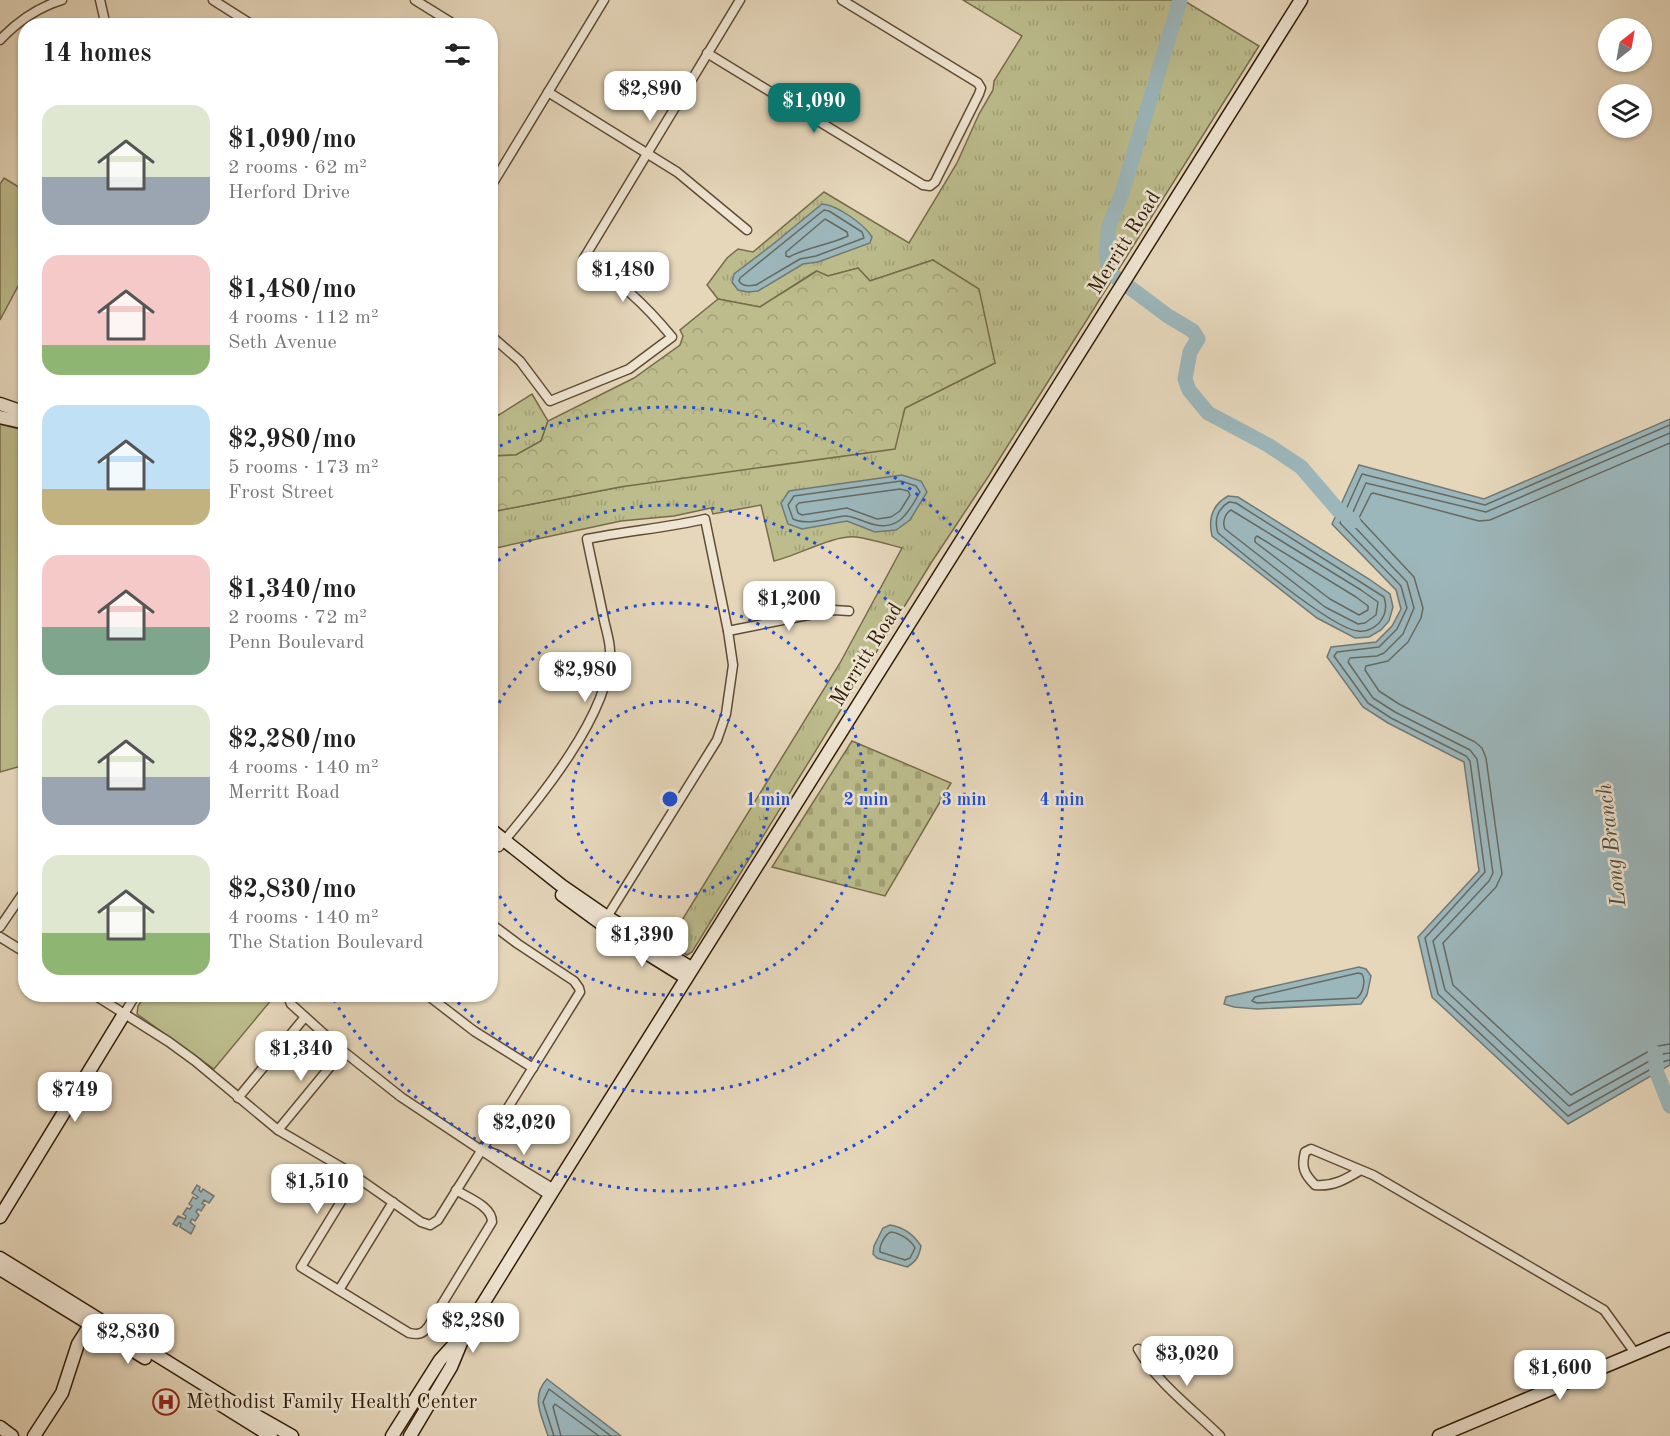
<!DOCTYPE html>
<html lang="en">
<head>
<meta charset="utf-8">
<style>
	:root { --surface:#fff; --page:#f2f2f2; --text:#222; --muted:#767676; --accent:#0f766e }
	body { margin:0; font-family:"Old Standard TT",serif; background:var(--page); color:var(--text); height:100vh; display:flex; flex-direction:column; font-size:22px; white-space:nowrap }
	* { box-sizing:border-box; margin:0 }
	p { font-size:20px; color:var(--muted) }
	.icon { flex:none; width:33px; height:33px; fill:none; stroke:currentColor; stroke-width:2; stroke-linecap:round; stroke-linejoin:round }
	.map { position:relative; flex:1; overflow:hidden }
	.sheet { position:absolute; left:18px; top:18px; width:480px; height:984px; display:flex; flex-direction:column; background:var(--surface); border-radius:24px; box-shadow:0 2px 4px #0004 }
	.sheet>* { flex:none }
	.needle { width:39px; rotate:31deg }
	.tools { position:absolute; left:1598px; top:18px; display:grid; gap:12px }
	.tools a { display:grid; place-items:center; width:54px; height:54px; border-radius:50%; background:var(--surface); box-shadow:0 2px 4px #0004; font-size:30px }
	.price { position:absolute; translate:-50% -51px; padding:0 14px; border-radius:12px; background:#fff; color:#222; font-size:20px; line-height:39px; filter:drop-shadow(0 2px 3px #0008) }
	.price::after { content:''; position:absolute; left:50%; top:36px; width:18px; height:14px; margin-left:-9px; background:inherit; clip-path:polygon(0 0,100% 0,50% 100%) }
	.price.active { background:var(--accent); color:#fff }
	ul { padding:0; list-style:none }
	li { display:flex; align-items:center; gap:18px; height:150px; padding:0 24px }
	li span { display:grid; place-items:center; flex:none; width:168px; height:120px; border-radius:18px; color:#555 }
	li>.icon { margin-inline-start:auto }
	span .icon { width:72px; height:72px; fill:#fffc; stroke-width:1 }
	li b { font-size:26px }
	h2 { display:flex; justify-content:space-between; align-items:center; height:72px; padding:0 24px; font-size:26px }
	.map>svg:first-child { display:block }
	.grass { fill:url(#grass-tufts); stroke:#766c4a; stroke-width:1.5 }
	.forest { fill:url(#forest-crowns); stroke:#766c4a; stroke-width:1.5 }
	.cemetery { fill:url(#cemetery-stones); stroke:#766c4a; stroke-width:1.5 }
	.green { fill:#bcbc8c; stroke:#766c4a; stroke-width:1.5 }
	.water { fill:#9cb7bc; stroke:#717974; stroke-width:1.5 }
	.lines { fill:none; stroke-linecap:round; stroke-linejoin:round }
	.shore { stroke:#666a62; stroke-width:1.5 }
	.river { stroke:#9cb7bc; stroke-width:15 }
	.street-casing { stroke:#5e4c34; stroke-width:11 }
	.secondary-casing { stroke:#301d07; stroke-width:15 }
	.street { stroke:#efe5d3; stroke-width:8 }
	.secondary { stroke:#efe5d3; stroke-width:12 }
	.ring { fill:none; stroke:#1d4ed8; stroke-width:3; stroke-dasharray:3 6 }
	.labels { text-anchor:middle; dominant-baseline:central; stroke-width:5; stroke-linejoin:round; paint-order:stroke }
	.street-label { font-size:21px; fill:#301d07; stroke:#efe5d3 }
	.poi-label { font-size:21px; fill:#301d07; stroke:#efe5d3; text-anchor:start }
	.water-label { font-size:22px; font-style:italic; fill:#504b3d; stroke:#efe5d3 }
	.centre { fill:#1d4ed8; stroke:#efe5d3; stroke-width:3 }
	.ring-label { font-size:18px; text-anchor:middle; font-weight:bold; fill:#1d4ed8; stroke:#efe5d3; stroke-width:5; stroke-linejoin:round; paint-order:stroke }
</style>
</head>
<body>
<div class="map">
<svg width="1670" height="1436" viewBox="0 0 1670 1436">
	<defs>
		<pattern id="grass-tufts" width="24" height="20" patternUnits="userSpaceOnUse" patternTransform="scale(1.5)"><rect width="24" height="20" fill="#bcbc8c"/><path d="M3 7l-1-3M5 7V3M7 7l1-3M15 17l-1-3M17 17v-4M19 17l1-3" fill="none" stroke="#a2a177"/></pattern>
		<pattern id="forest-crowns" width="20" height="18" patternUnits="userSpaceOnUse" patternTransform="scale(1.5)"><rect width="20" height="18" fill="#bcbc8c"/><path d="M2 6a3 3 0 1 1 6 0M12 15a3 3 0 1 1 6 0" fill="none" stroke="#a2a177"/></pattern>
		<pattern id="cemetery-stones" width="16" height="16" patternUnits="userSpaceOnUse" patternTransform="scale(1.5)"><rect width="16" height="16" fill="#bcbc8c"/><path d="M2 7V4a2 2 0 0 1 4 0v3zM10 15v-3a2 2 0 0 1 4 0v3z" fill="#a2a177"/></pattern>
	</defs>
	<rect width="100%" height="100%" fill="#e6d7bb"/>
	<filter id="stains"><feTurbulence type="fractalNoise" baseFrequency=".00333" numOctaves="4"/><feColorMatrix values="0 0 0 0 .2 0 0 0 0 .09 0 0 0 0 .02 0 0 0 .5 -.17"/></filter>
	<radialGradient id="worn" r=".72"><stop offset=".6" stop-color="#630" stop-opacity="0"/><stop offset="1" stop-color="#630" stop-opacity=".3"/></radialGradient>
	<g class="grass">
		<path d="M963 0H1183L1259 46 988 477 931 563 692 952 687 955 668 943 840 663 902 548C887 544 871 539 856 537 832 535 797 556 774 561L761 505 713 514 711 508 674 516 621 521 491 549V512L620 487 905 408 995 363 933 260 870 281 858 268 828 276 816 271 760 307 718 299 707 285 727 258 738 249 753 252 824 192 909 243 957 163 979 114 993 90 994 81 1022 36Z"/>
		<polygon points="532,394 548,421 541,441 516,455 491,456 491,420"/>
	</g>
	<polygon class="forest" points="933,260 979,289 995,363 905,408 895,449 620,487 491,512 491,456 516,455 541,441 548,421 634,378 680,345 683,336 680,330 718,299 760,307 817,271 828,276 858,268 870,281"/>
	<polygon class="cemetery" points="852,741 951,783 885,896 772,867"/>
	<g class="green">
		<polygon points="4,178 25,191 25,273 0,320 0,184"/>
		<polygon points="0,424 26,431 25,765 0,772"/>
		<polygon points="146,995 146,994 279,995 272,999 214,1069 137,1014 138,1006"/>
	</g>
	<g class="water">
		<path d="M822 204C837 205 864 224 872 237L870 243 818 262 803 264 758 291 748 292 738 290 732 282 734 274 772 245Z"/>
		<polygon points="1670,419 1670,1065 1568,1124 1432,997 1418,937 1479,871 1464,762 1388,723 1363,707 1327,657 1331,647 1376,642 1392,626 1401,609 1396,590 1332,524 1359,465 1484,499"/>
		<polygon points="902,475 921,481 927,492 910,520 896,530 875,532 847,521 802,529 788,524 781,503 789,491"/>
		<path d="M1228 496 1238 497 1369 579 1390 594 1393 607 1389 621 1381 630 1369 637 1355 638 1317 618 1212 536C1208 519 1212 505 1228 496Z"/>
		<polygon points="1359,967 1366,969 1371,976 1367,995 1361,1004 1257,1009 1234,1007 1224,1004 1226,997"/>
		<polygon points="197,1185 200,1187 199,1190 201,1192 203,1189 214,1196 209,1203 204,1200 202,1203 205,1205 201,1211 198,1209 196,1212 199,1215 195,1221 192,1219 190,1222 195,1226 191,1234 180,1227 181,1224 179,1223 177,1226 173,1224 178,1216 185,1219 186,1216 183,1214 187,1208 190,1209 192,1206 189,1204 193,1197 196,1199 198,1197 192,1193"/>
		<path d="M890 1225C903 1227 914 1235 921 1246 919 1256 917 1261 907 1267L877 1258 873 1254 874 1246 883 1228Z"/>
		<path d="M547 1379 621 1436H548C542 1416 530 1397 547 1379Z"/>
	</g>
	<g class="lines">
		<g class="shore">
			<path d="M824 210 829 211 862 232 864 238 816 256 800 259 756 285C749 286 743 287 739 281L740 278Z"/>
			<path d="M825 219 847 232 848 236C829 245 807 247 789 257L786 256V252Z"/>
			<polyline points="1670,425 1485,505 1362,474 1340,523 1401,586 1407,608 1397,629 1379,647 1337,652 1334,656 1368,703 1391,718 1466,756 1470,761 1485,872 1425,938 1438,994 1568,1116 1665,1061 1670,1060"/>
			<polyline points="1670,433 1486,512 1366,483 1349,521 1407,582 1414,608 1403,634 1384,653 1377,656 1350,658 1348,662 1373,698 1395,712 1470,750 1477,759 1493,873 1489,881 1433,941 1445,990 1569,1106 1662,1054 1670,1053"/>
			<polyline points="1670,443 1490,520 1479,521 1373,493 1371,494 1359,518 1414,577 1423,608 1421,618 1408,642 1388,661 1366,666 1365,670 1379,691 1399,704 1475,742 1482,748 1486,758 1502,874 1496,887 1443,943 1453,985 1571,1095 1658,1046 1670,1044"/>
			<path d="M901 481 916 486 920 492C907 516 896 534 866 522 859 520 851 515 844 516 827 518 808 526 793 519L788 505 794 496Z"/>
			<polygon points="900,489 908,491 910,495 900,511 891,517 877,519 847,508 802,515 798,513 796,506 799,503"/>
			<path d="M1229 502 1236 503 1384 597C1387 606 1386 615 1379 623 1374 628 1366 632 1358 631 1332 629 1242 553 1218 533 1214 521 1217 509 1229 502Z"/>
			<path d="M1231 510 1361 590 1378 602 1376 615 1365 623 1358 624 1325 607 1225 529C1222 523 1225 513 1231 510Z"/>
			<polygon points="1257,536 1356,597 1368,606 1368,610 1359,615 1330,599 1255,542 1255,538"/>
			<path d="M1358 973 1362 974C1366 981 1363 993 1357 998L1257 1003 1252 1001 1255 997Z"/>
			<path d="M891 1232C900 1233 911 1240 915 1248L910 1258 905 1260 880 1252C879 1246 885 1234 891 1232Z"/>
			<polyline points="554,1436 543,1402 549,1389 611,1436"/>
			<polyline points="561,1436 553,1407 555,1404 599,1436"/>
		</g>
		<g class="river">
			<polyline points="1180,0 1122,193 1109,226 1106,253 1109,272 1168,316 1193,331 1198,339 1190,352 1185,379 1189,390 1208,413 1268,445 1301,467 1338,510 1353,521"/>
			<polyline points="1655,1053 1657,1073 1670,1106"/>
		</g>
		<g class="street-casing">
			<g id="street">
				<polyline points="100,0 106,26"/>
				<polyline points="213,0 254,26"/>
				<polyline points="415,0 452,23 451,26"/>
				<path d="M0 40C17 22 39 7 62 0"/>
				<polyline points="707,53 923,185 930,186 935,182 979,94 981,88 978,83 842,0"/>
				<polyline points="548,92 677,172 747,230"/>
				<polyline points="490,188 604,0"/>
				<path d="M490 335 520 361 550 401 629 369 672 337C643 302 621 283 584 258L740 0"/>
				<polyline points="728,631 834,610 849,611"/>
				<path d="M499 847C537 802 612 712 610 651 610 640 605 627 603 615 598 590 592 564 587 539 626 531 666 528 705 519L728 631 733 665 726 714 717 740 607 917"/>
				<polyline points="0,927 26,889"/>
				<polyline points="0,937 26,953"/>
				<polyline points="93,994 169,1042 195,1061 278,1130 348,1171 421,1222 430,1225 438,1220 580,992 579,988 574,981 518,944 490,923"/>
				<polyline points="287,994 291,1004 343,1051 401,1097 550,1196"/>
				<polyline points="426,994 474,1031 533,1068"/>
				<polyline points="124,1014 136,994"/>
				<polyline points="238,1098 305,1017"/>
				<polyline points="278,1130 343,1051"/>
				<polyline points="487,1151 498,1155 554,1189"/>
				<path d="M1361 1170 1311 1149 1305 1152C1301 1167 1304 1174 1315 1185 1333 1187 1346 1179 1361 1170L1373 1175 1604 1310 1635 1353"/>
				<path d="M356 1177 301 1267 409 1333C418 1335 423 1334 428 1327L492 1222C492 1206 468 1198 456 1190"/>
				<polyline points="339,1290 393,1202"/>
				<path d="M1138 1349C1157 1383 1193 1409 1220 1436"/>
			</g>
		</g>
		<g class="secondary-casing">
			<g id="secondary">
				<polyline points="0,404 26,413"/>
				<polyline points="0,417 26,423"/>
				<polyline points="490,829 562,886 607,917 691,968"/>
				<polyline points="562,895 614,933 685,977"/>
				<polyline points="0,1217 124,1014"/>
				<polyline points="0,1258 229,1400 292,1436"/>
				<polyline points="0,1269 145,1358"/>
				<polyline points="221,1405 271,1436"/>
				<polyline points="0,1427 12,1436"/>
				<polyline points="34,1436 62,1393 78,1344 94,1319"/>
				<polyline points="392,1436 440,1360 460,1338"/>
				<polyline points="410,1436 451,1367 466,1331 554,1189 1301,0"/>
				<polyline points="1439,1436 1670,1339"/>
			</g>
		</g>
		<use href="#street" class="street"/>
		<use href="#secondary" class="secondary"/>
	</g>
	<g class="ring">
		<circle cx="670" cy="799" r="98"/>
		<path d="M491 719A196 196 0 1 1 491 879"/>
		<path d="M491 566A294 294 0 1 1 452 996"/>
		<path d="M492 450A392 392 0 1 1 331 995"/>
	</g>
	<defs>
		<g id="hospital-ring" transform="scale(1.35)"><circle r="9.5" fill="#efe5d3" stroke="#8f2418" stroke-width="1.5"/><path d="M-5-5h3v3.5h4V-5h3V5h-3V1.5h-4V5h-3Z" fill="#8f2418"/></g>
	</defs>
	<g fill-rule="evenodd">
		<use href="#hospital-ring" x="166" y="1402"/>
	</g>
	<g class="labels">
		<g class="street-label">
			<text transform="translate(1125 243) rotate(-58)">Merritt Road</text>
			<text transform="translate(867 655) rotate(-58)">Merritt Road</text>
		</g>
		<g class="poi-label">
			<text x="186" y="1402">Methodist Family Health Center</text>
		</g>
		<g class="water-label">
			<text transform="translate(1612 845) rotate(-97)">Long Branch</text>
		</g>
	</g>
	<circle cx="670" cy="799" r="9" class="centre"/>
	<g class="ring-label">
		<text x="768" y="805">1 min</text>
		<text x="866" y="805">2 min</text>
		<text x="964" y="805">3 min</text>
		<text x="1062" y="805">4 min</text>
	</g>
	<rect width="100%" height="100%" filter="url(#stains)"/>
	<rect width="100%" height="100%" fill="url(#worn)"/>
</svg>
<div class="tools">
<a><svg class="needle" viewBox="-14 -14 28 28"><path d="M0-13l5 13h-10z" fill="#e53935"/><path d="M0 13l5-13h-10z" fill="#767676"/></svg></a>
<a><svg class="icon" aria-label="layers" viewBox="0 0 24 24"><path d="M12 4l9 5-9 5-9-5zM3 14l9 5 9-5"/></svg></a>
</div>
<b class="price" style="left:650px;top:122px">$2,890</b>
<b class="price active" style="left:814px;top:134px">$1,090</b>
<b class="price" style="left:623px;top:303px">$1,480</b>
<b class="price" style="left:789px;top:632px">$1,200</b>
<b class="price" style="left:585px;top:703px">$2,980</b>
<b class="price" style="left:642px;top:968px">$1,390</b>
<b class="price" style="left:301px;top:1082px">$1,340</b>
<b class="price" style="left:75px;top:1123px">$749</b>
<b class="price" style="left:524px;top:1156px">$2,020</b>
<b class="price" style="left:317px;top:1215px">$1,510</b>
<b class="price" style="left:473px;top:1354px">$2,280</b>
<b class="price" style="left:128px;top:1365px">$2,830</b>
<b class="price" style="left:1187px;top:1387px">$3,020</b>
<b class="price" style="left:1560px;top:1401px">$1,600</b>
<section class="sheet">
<h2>14 homes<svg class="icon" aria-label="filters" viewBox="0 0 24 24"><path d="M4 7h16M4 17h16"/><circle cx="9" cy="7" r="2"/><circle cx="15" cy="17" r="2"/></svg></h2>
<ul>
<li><span style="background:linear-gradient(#dfe7d0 60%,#9aa5b1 0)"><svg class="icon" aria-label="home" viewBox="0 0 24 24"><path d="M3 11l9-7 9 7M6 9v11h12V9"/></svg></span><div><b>$1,090/mo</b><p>2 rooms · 62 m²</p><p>Herford Drive</p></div></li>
<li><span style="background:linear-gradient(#f6c9c9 75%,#8fb573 0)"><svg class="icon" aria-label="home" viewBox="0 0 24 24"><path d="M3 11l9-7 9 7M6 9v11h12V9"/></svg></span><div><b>$1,480/mo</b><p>4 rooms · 112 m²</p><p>Seth Avenue</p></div></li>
<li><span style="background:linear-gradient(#bfe0f5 70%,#c2b280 0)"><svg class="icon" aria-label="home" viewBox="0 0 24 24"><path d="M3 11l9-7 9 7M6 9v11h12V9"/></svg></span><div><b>$2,980/mo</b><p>5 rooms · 173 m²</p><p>Frost Street</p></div></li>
<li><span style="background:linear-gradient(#f6c9c9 60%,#7fa58c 0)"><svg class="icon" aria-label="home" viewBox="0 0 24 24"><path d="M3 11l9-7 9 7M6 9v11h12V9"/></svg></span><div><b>$1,340/mo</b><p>2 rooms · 72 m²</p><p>Penn Boulevard</p></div></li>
<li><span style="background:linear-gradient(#dfe7d0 60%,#9aa5b1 0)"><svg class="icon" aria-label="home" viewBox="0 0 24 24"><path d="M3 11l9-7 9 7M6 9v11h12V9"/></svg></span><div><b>$2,280/mo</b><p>4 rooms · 140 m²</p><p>Merritt Road</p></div></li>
<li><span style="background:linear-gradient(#dfe7d0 65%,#8fb573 0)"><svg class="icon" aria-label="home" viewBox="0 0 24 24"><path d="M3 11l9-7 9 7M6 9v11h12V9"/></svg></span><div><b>$2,830/mo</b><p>4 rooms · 140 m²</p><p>The Station Boulevard</p></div></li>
</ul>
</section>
</div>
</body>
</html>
